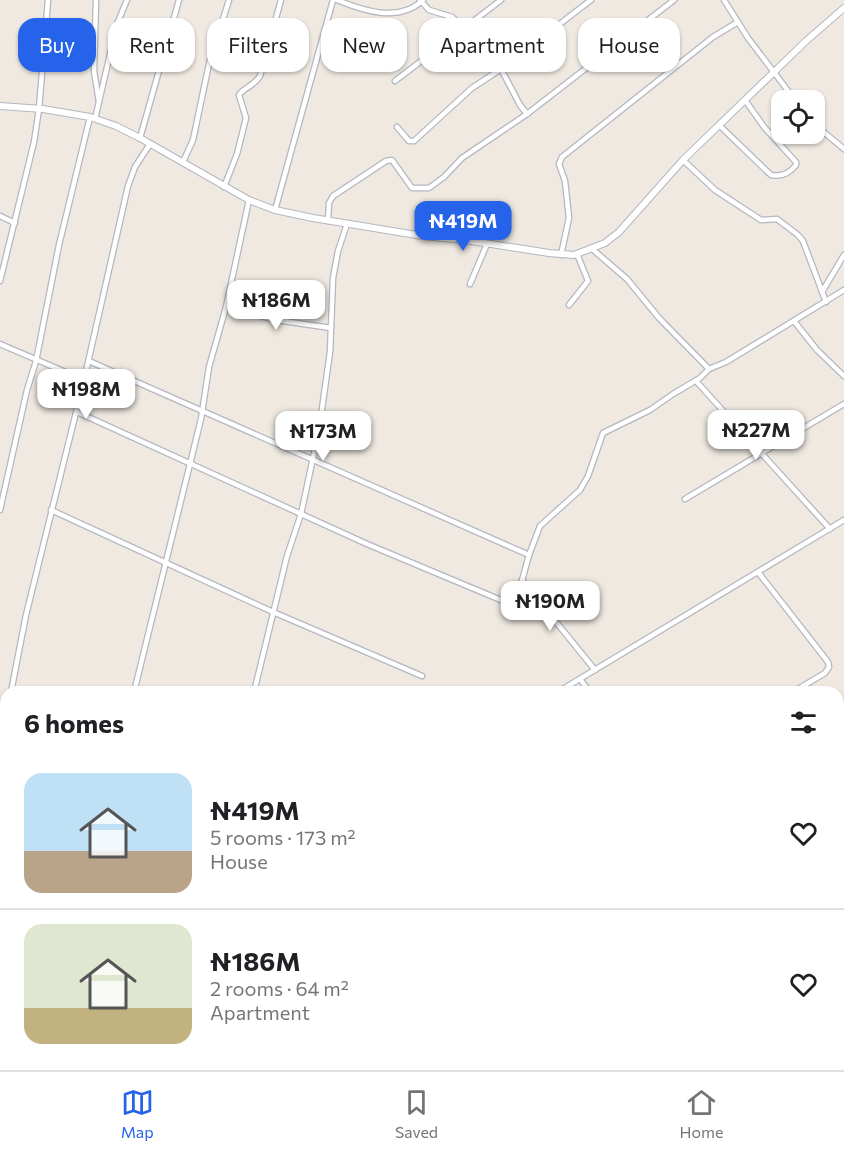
<!DOCTYPE html>
<html lang="en">
<head>
<meta charset="utf-8">
<style>
	:root { --surface:#fff; --page:#f2f2f2; --text:#202124; --muted:#757577; --line:#e0e0e0; --accent:#2563eb }
	body { margin:0; font-family:Commissioner,sans-serif; background:var(--page); color:var(--text); height:100vh; display:flex; flex-direction:column; font-size:22px; white-space:nowrap }
	* { box-sizing:border-box; margin:0 }
	p { font-size:20px; color:var(--muted) }
	.icon { flex:none; width:33px; height:33px; fill:none; stroke:currentColor; stroke-width:2; stroke-linecap:round; stroke-linejoin:round }
	.map { position:relative; flex:1; overflow:hidden }
	.drawer { position:absolute; left:0px; top:686px; width:844px; height:386px; display:flex; flex-direction:column; background:var(--surface); border-radius:18px 18px 0 0; box-shadow:0 2px 4px #0004 }
	.drawer>* { flex:none }
	.hud { position:absolute; left:18px; top:18px; width:808px; height:54px; display:flex; gap:12px }
	.controls { position:absolute; left:771px; top:90px; display:grid; gap:12px }
	.controls a { display:grid; place-items:center; width:54px; height:54px; border-radius:12px; background:var(--surface); box-shadow:0 2px 4px #0004; font-size:30px }
	.price { position:absolute; translate:-50% -51px; padding:0 14px; border-radius:12px; background:#fff; color:#222; font-size:20px; line-height:39px; filter:drop-shadow(0 2px 3px #0008) }
	.price::after { content:''; position:absolute; left:50%; top:36px; width:18px; height:14px; margin-left:-9px; background:inherit; clip-path:polygon(0 0,100% 0,50% 100%) }
	.price.current { background:var(--accent); color:#fff }
	ul { padding:0; list-style:none }
	li { display:flex; align-items:center; gap:18px; height:150px; padding:0 24px }
	li+li { border-top:2px solid var(--line) }
	li span { display:grid; place-items:center; flex:none; width:168px; height:120px; border-radius:18px; color:#555 }
	li>.icon { margin-inline-start:auto }
	span .icon { width:72px; height:72px; fill:#fffc; stroke-width:1 }
	li b { font-size:26px }
	h2 { display:flex; justify-content:space-between; align-items:center; height:72px; padding:0 24px; font-size:26px }
	.chip { padding:0 21px; border-radius:18px; background:var(--surface); box-shadow:0 2px 4px #0004; font-size:21px; line-height:54px }
	.chip.current { background:var(--accent); color:#fff }
	.tab-bar { display:flex; justify-content:space-around; align-items:center; height:84px; border-top:2px solid var(--line); background:var(--surface); font-size:16px; color:var(--muted) }
	.tab-bar a { display:grid; justify-items:center; gap:3px }
	.tab-bar .current { color:var(--accent) }
	.map>svg:first-child { display:block }
	.lines { fill:none; stroke-linecap:round; stroke-linejoin:round }
	.minor-casing { stroke:#b4b7c1; stroke-width:7 }
	.tertiary-casing { stroke:#b4b7c1; stroke-width:8 }
	.minor { stroke:#fff; stroke-width:4.5 }
	.tertiary { stroke:#fff; stroke-width:6 }
</style>
</head>
<body>
<div class="map">
<svg width="844" height="1070" viewBox="0 0 844 1070">
	<rect width="100%" height="100%" fill="#efe9e1"/>
	<g class="lines">
		<g class="minor-casing">
			<g id="minor">
				<polyline points="96,0 94,71 99,102"/>
				<path d="M337 0C364 11 399 23 423 0"/>
				<polyline points="420,0 429,10 452,17 464,28"/>
				<polyline points="724,0 748,38 795,100"/>
				<polyline points="501,69 520,105 527,114 674,0"/>
				<polyline points="395,81 501,0"/>
				<polyline points="95,119 117,24 127,0"/>
				<polyline points="814,124 844,149"/>
				<path d="M719 125 771 175C781 177 790 173 796 165V162L764 127 745 100"/>
				<polyline points="397,127 409,141 414,141 472,88 501,69 591,0"/>
				<polyline points="140,138 179,0"/>
				<polyline points="683,160 715,190 761,220 777,219 798,235 803,241 826,302"/>
				<polyline points="183,162 193,140 209,64 229,0"/>
				<path d="M224 187 237 154 246 118 239 95C243 88 253 87 260 76L281 0"/>
				<polyline points="275,210 333,0"/>
				<polyline points="0,216 15,223"/>
				<polyline points="328,221 329,203 333,196 386,161 392,160 412,188 429,188 444,177 462,158 527,114"/>
				<polyline points="591,248 627,279 659,318 709,369"/>
				<polyline points="561,255 569,218 565,181 559,164 562,157 713,37 738,22"/>
				<polyline points="0,281 34,142 39,109 48,0"/>
				<polyline points="470,284 487,244"/>
				<polyline points="822,292 844,255"/>
				<polyline points="569,305 588,281 577,254"/>
				<polyline points="226,307 276,320 331,328"/>
				<polyline points="794,321 817,350 844,376"/>
				<polyline points="0,344 84,380"/>
				<polyline points="89,361 529,555"/>
				<polyline points="696,381 830,529"/>
				<polyline points="77,412 367,544 515,606 529,555 540,526 580,490 588,476 603,433 650,410 673,394 700,378 709,369 726,362 844,290"/>
				<polyline points="685,499 844,404"/>
				<polyline points="0,510 27,390 36,361 59,245 90,117"/>
				<polyline points="51,510 273,612 422,676"/>
				<polyline points="758,572 828,662 829,667 825,673 793,692"/>
				<polyline points="522,580 595,670"/>
				<polyline points="580,679 590,692"/>
				<polyline points="11,692 26,615 84,380 128,186 135,167 150,144"/>
				<polyline points="134,692 201,419 209,367 226,307 249,200"/>
				<polyline points="254,692 287,556 301,514 319,430 330,352 333,278 338,251 347,224"/>
				<polyline points="558,692 844,520"/>
				<polyline points="0,738 6,712"/>
				<polyline points="0,768 6,771"/>
				<polyline points="685,1065 689,1070"/>
				<polyline points="45,1070 47,1065"/>
				<polyline points="167,1070 168,1065"/>
				<polyline points="620,1070 628,1065"/>
			</g>
		</g>
		<g class="tertiary-casing">
			<polyline id="tertiary" points="0,106 43,109 90,117 116,126 140,138 249,200 275,210 313,218 423,236 465,240 549,253 574,255 605,243 619,232 683,160 806,41 844,8"/>
		</g>
		<use href="#minor" class="minor"/>
		<use href="#tertiary" class="tertiary"/>
	</g>
</svg>
<div class="controls">
<a><svg class="icon" aria-label="locate" viewBox="0 0 24 24"><circle cx="12" cy="12" r="6"/><path d="M12 2v4M12 18v4M2 12h4M18 12h4"/></svg></a>
</div>
<b class="price current" style="left:463px;top:252px">₦419M</b>
<b class="price" style="left:276px;top:331px">₦186M</b>
<b class="price" style="left:86px;top:420px">₦198M</b>
<b class="price" style="left:756px;top:461px">₦227M</b>
<b class="price" style="left:323px;top:462px">₦173M</b>
<b class="price" style="left:550px;top:632px">₦190M</b>
<div class="hud">
<a class="chip current">Buy</a>
<a class="chip">Rent</a>
<a class="chip">Filters</a>
<a class="chip">New</a>
<a class="chip">Apartment</a>
<a class="chip">House</a>
</div>
<section class="drawer">
<h2>6 homes<svg class="icon" aria-label="filters" viewBox="0 0 24 24"><path d="M4 7h16M4 17h16"/><circle cx="9" cy="7" r="2"/><circle cx="15" cy="17" r="2"/></svg></h2>
<ul>
<li><span style="background:linear-gradient(#bfe0f5 65%,#b9a48a 0)"><svg class="icon" aria-label="home" viewBox="0 0 24 24"><path d="M3 11l9-7 9 7M6 9v11h12V9"/></svg></span><div><b>₦419M</b><p>5 rooms · 173 m²</p><p>House</p></div><svg class="icon" aria-label="heart" viewBox="0 0 24 24"><path d="M12 20l-8-8c-3-5 5-10 8-4 3-6 11-1 8 4z"/></svg></li>
<li><span style="background:linear-gradient(#dfe7d0 70%,#c2b280 0)"><svg class="icon" aria-label="home" viewBox="0 0 24 24"><path d="M3 11l9-7 9 7M6 9v11h12V9"/></svg></span><div><b>₦186M</b><p>2 rooms · 64 m²</p><p>Apartment</p></div><svg class="icon" aria-label="heart" viewBox="0 0 24 24"><path d="M12 20l-8-8c-3-5 5-10 8-4 3-6 11-1 8 4z"/></svg></li>
</ul>
</section>
</div>
<nav class="tab-bar">
<a class="current"><svg class="icon" aria-label="map" viewBox="0 0 24 24"><path d="M3 6l6-2 6 2 6-2v14l-6 2-6-2-6 2zM9 4v14M15 6v14"/></svg>Map</a>
<a><svg class="icon" aria-label="saved" viewBox="0 0 24 24"><path d="M7 4h10v16l-5-4-5 4z"/></svg>Saved</a>
<a><svg class="icon" aria-label="home" viewBox="0 0 24 24"><path d="M3 11l9-7 9 7M6 9v11h12V9"/></svg>Home</a>
</nav>
</body>
</html>
